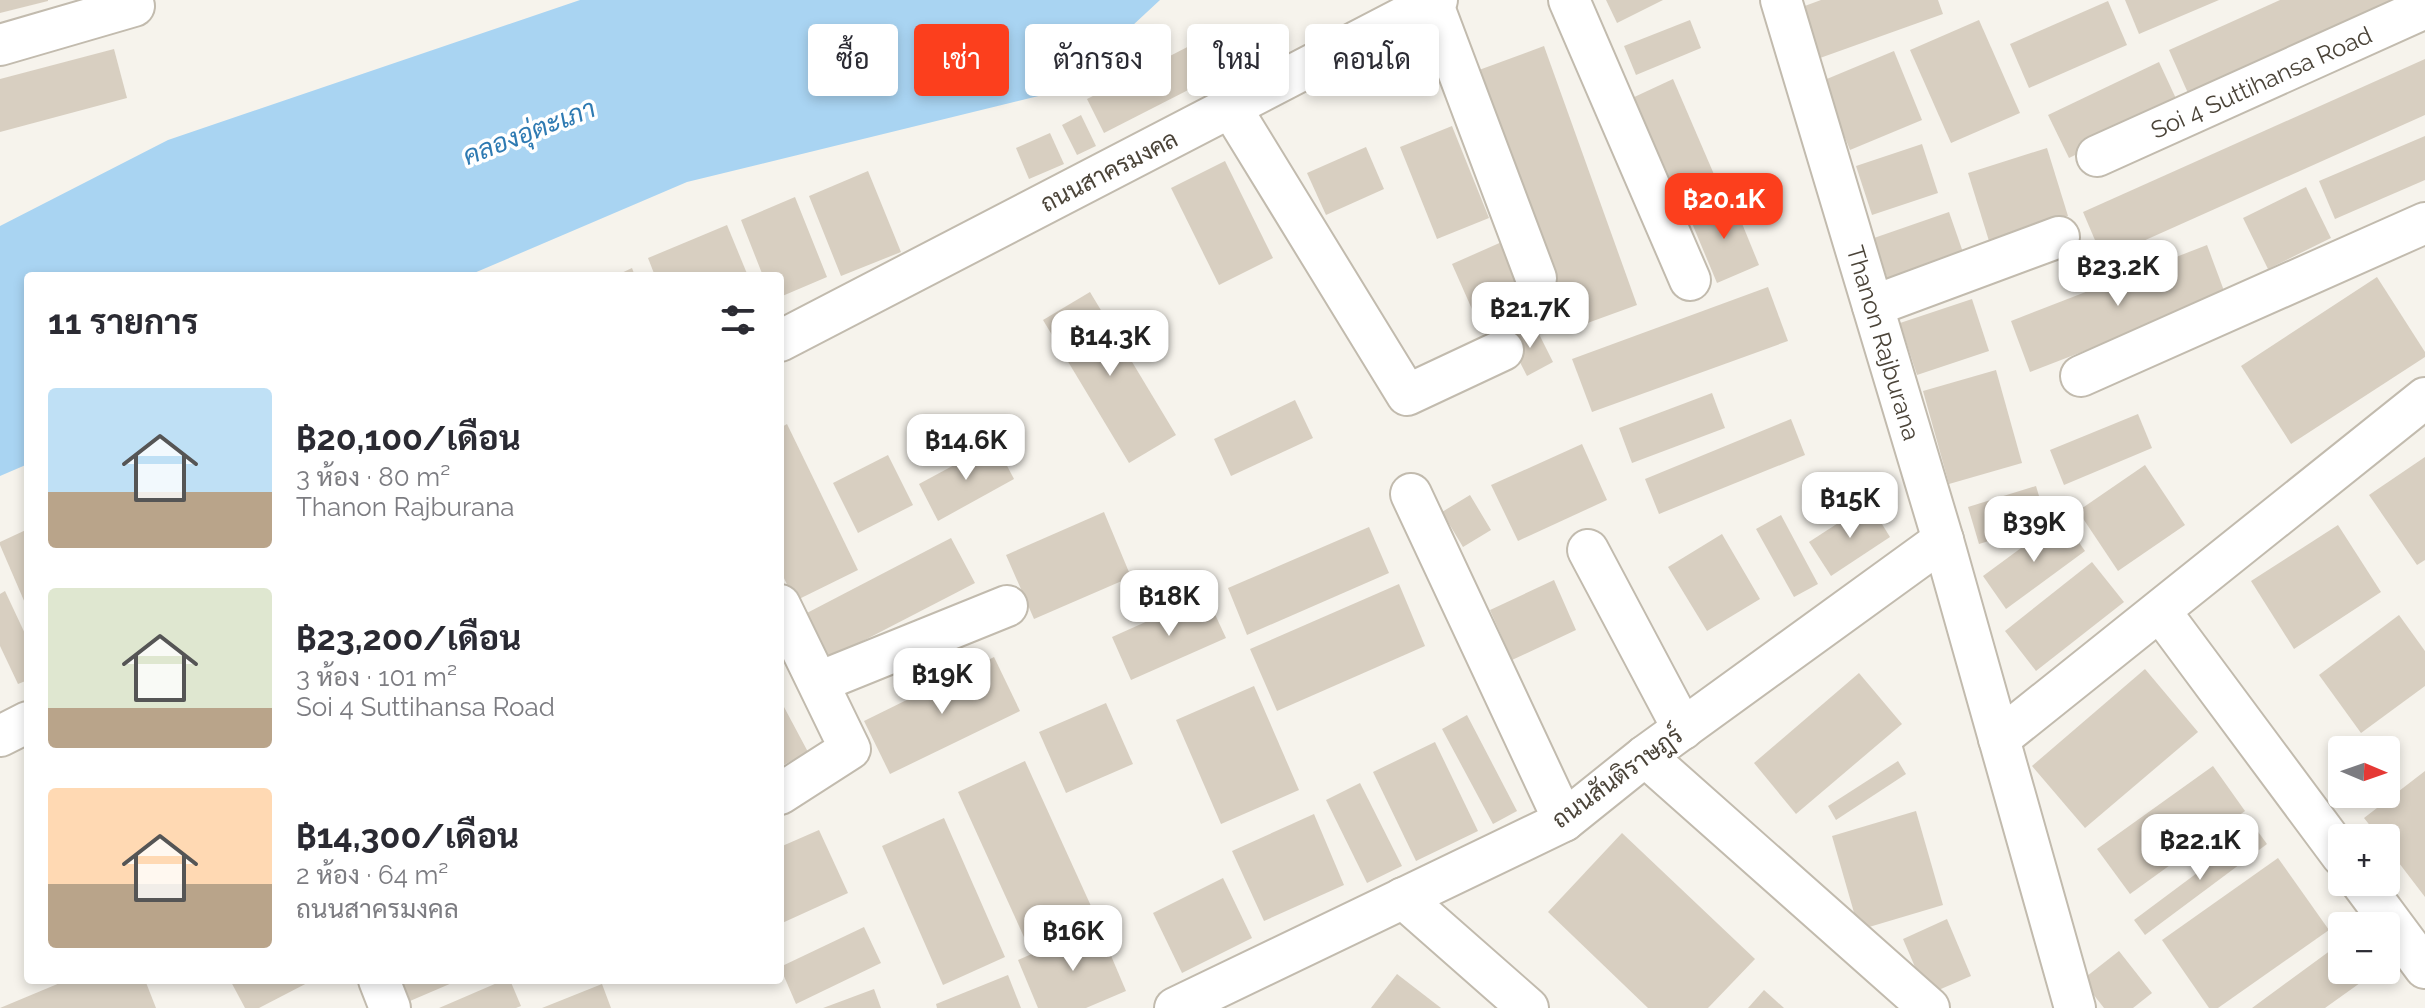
<!DOCTYPE html>
<html lang="th">
<head>
<meta charset="utf-8">
<style>
	:root { --surface:#fff; --page:#f7f7f7; --text:#2b2b33; --muted:#7c7c81; --accent:#fc3f1d }
	body { margin:0; font-family:Raleway,Sarabun,sans-serif; background:var(--page); color:var(--text); height:100vh; display:flex; flex-direction:column; font-size:30px; white-space:nowrap }
	* { box-sizing:border-box; margin:0 }
	p { font-size:26px; color:var(--muted) }
	.icon { flex:none; width:44px; height:44px; fill:none; stroke:currentColor; stroke-width:2; stroke-linecap:round; stroke-linejoin:round }
	.map { position:relative; flex:1; overflow:hidden }
	.drawer { position:absolute; left:24px; top:272px; width:760px; height:712px; display:flex; flex-direction:column; background:var(--surface); border-radius:8px; box-shadow:0 4px 12px #0003 }
	.drawer>* { flex:none }
	.top-card { position:absolute; left:808px; top:24px; width:760px; height:72px; display:flex; gap:16px }
	.needle { width:52px; rotate:92deg }
	.buttons { position:absolute; left:2328px; top:736px; display:grid; gap:16px }
	.buttons a { display:grid; place-items:center; width:72px; height:72px; border-radius:8px; background:var(--surface); box-shadow:0 4px 12px #0003; font-size:40px }
	.price { position:absolute; translate:-50% -68px; padding:0 18px; border-radius:16px; background:#fff; color:#222; font-size:26px; line-height:52px; filter:drop-shadow(0 2px 4px #0008) }
	.price::after { content:''; position:absolute; left:50%; top:48px; width:24px; height:18px; margin-left:-12px; background:inherit; clip-path:polygon(0 0,100% 0,50% 100%) }
	.price.on { background:var(--accent); color:#fff }
	ul { padding:0; list-style:none }
	li { display:flex; align-items:center; gap:24px; height:200px; padding:0 24px }
	li span { display:grid; place-items:center; flex:none; width:224px; height:160px; border-radius:8px; color:#555 }
	li>.icon { margin-inline-start:auto }
	span .icon { width:96px; height:96px; fill:#fffc; stroke-width:1 }
	li b { font-size:34px }
	h2 { display:flex; justify-content:space-between; align-items:center; height:96px; padding:0 24px; font-size:34px }
	.pill { padding:0 28px; border-radius:8px; background:var(--surface); box-shadow:0 4px 12px #0003; font-size:28px; line-height:72px }
	.pill.on { background:var(--accent); color:#fff }
	.map>svg:first-child { display:block }
	.water { fill:#a9d4f2 }
	.building { fill:#d8cfc1 }
	.lines { fill:none; stroke-linecap:round; stroke-linejoin:round }
	.minor-casing { stroke:#c2bbae; stroke-width:44 }
	.minor { stroke:#fff; stroke-width:40 }
	.labels { text-anchor:middle; dominant-baseline:central; stroke-width:7; stroke-linejoin:round; paint-order:stroke }
	.street-label { font-size:24px; fill:#4b4439; stroke:#fff }
	.water-label { font-size:26px; font-style:italic; fill:#2e7ab2; stroke:#fff }
</style>
</head>
<body>
<div class="map">
<svg width="2425" height="1008" viewBox="0 0 2425 1008">
	<rect width="100%" height="100%" fill="#f6f3ec"/>
	<polygon class="water" points="580,0 1160,0 1063,90 687,182 467,276 28,276 28,464 0,476 0,226 168,140"/>
	<g class="building">
		<polygon points="0,0 48,0 48,1 0,13"/>
		<polygon points="1606,0 1663,0 1617,23"/>
		<polygon points="1821,0 1938,0 1943,14 1820,58 1802,7"/>
		<polygon points="2125,0 2219,0 2139,34"/>
		<polygon points="2280,0 2393,0 2396,6 2191,100 2169,50"/>
		<polygon points="2108,1 2127,45 2029,88 2010,44"/>
		<polygon points="1690,20 1701,48 1636,75 1624,46"/>
		<polygon points="1979,20 2020,113 1951,143 1910,50"/>
		<polygon points="1224,28 1241,63 1104,133 1087,99"/>
		<polygon points="1544,46 1637,305 1571,329 1479,70"/>
		<polygon points="114,49 127,98 0,132 0,79"/>
		<polygon points="1894,51 1922,120 1850,150 1822,81"/>
		<polygon points="2425,59 2425,115 2103,259 2083,212"/>
		<polygon points="2159,62 2179,105 2069,158 2048,115"/>
		<polygon points="1673,79 1719,186 1674,205 1630,99"/>
		<polygon points="1081,115 1096,146 1077,155 1062,125"/>
		<polygon points="1452,126 1489,218 1437,239 1400,147"/>
		<polygon points="1050,133 1064,164 1029,179 1016,148"/>
		<polygon points="2425,136 2425,180 2335,219 2319,181"/>
		<polygon points="1922,144 1938,193 1872,215 1856,166"/>
		<polygon points="1366,147 1384,189 1326,215 1307,173"/>
		<polygon points="2047,148 2068,216 1989,241 1968,173"/>
		<polygon points="1225,161 1273,258 1219,285 1171,188"/>
		<polygon points="868,171 901,252 841,276 809,196"/>
		<polygon points="2306,187 2331,238 2268,269 2243,218"/>
		<polygon points="795,197 827,277 780,297 780,276 763,276 741,220"/>
		<polygon points="1732,199 1759,265 1717,283 1689,216"/>
		<polygon points="1949,212 1965,258 1889,284 1874,238"/>
		<polygon points="727,225 748,276 655,276 648,258"/>
		<polygon points="1504,241 1531,302 1479,325 1452,264"/>
		<polygon points="2207,245 2226,296 2030,372 2011,321"/>
		<polygon points="632,268 635,276 615,276"/>
		<polygon points="2377,277 2425,352 2425,357 2291,444 2241,366"/>
		<polygon points="1768,287 1788,341 1592,412 1572,359"/>
		<polygon points="1090,292 1176,435 1129,463 1043,320"/>
		<polygon points="1972,299 1989,351 1917,375 1900,323"/>
		<polygon points="1534,324 1553,362 1527,376 1507,337"/>
		<polygon points="1996,370 2022,463 1949,484 1923,391"/>
		<polygon points="1712,393 1725,428 1632,463 1619,428"/>
		<polygon points="1295,400 1313,438 1231,476 1214,439"/>
		<polygon points="2138,414 2152,448 2064,485 2050,450"/>
		<polygon points="1791,419 1805,455 1659,514 1645,479"/>
		<polygon points="787,424 858,570 795,601 780,570 780,428"/>
		<polygon points="995,443 1014,479 938,521 919,484"/>
		<polygon points="1582,444 1607,500 1518,541 1491,485"/>
		<polygon points="888,455 913,505 858,533 833,483"/>
		<polygon points="2425,457 2425,560 2417,565 2369,495"/>
		<polygon points="2145,465 2185,525 2118,571 2078,511"/>
		<polygon points="2036,486 2047,523 1979,544 1968,507"/>
		<polygon points="1470,495 1491,530 1463,547 1442,512"/>
		<polygon points="1869,503 1890,537 1831,576 1809,542"/>
		<polygon points="1104,512 1131,577 1034,619 1006,555"/>
		<polygon points="1781,515 1818,584 1794,597 1756,529"/>
		<polygon points="2062,518 2085,551 2006,609 1983,576"/>
		<polygon points="2338,525 2381,592 2294,649 2251,581"/>
		<polygon points="1369,527 1389,573 1247,635 1228,588"/>
		<polygon points="28,529 28,610 0,545 0,542"/>
		<polygon points="1722,534 1760,599 1707,631 1668,567"/>
		<polygon points="951,538 975,583 828,659 805,614"/>
		<polygon points="2092,562 2124,602 2036,671 2005,631"/>
		<polygon points="1554,580 1576,630 1512,660 1490,610"/>
		<polygon points="1399,584 1425,646 1277,711 1250,649"/>
		<polygon points="5,591 28,640 28,680 18,684 0,646 0,594"/>
		<polygon points="1206,595 1226,638 1131,680 1112,637"/>
		<polygon points="2399,615 2425,651 2425,686 2361,733 2319,675"/>
		<polygon points="994,657 1020,711 890,774 864,721"/>
		<polygon points="2145,669 2198,732 2085,828 2032,766"/>
		<polygon points="1859,673 1902,724 1796,814 1754,763"/>
		<polygon points="1254,686 1299,790 1221,824 1176,720"/>
		<polygon points="1106,703 1133,764 1066,793 1039,732"/>
		<polygon points="784,707 808,752 780,767 780,709"/>
		<polygon points="1467,715 1517,811 1493,824 1442,729"/>
		<polygon points="1435,742 1478,831 1416,861 1373,772"/>
		<polygon points="1025,761 1091,906 1024,937 958,792"/>
		<polygon points="1898,761 1906,774 1836,820 1828,806"/>
		<polygon points="2213,766 2245,811 2130,894 2097,849"/>
		<polygon points="2425,771 2425,897 2386,846 2386,838 2380,838 2364,818"/>
		<polygon points="1360,783 1402,866 1367,883 1326,800"/>
		<polygon points="1916,811 1943,905 1859,930 1832,836"/>
		<polygon points="1314,814 1344,885 1264,921 1232,851"/>
		<polygon points="944,818 1005,957 943,985 882,846"/>
		<polygon points="2256,829 2267,844 2145,935 2134,920"/>
		<polygon points="819,830 848,893 780,924 780,847"/>
		<polygon points="1622,833 1755,959 1708,1008 1648,1008 1548,912"/>
		<polygon points="2278,858 2329,930 2218,1008 2209,1008 2162,940"/>
		<polygon points="1223,878 1252,938 1182,973 1153,913"/>
		<polygon points="1947,919 1971,976 1927,995 1903,939"/>
		<polygon points="1098,925 1126,991 1086,1008 1038,1008 1018,960"/>
		<polygon points="864,927 881,963 796,1004 780,967"/>
		<polygon points="2342,942 2342,970 2361,970 2367,978 2325,1008 2252,1008"/>
		<polygon points="2119,951 2152,993 2133,1008 2104,1008 2082,980"/>
		<polygon points="1397,974 1441,1008 1371,1008"/>
		<polygon points="1008,975 1021,1008 937,1008 936,1004"/>
		<polygon points="67,980 145,980 156,1008 0,1008"/>
		<polygon points="230,980 313,980 259,1008 245,1008"/>
		<polygon points="401,980 459,980 410,1001"/>
		<polygon points="504,980 510,980 521,1006 516,1008 439,1008"/>
		<polygon points="602,984 611,1008 542,1008"/>
		<polygon points="874,989 881,1008 823,1008"/>
		<polygon points="1764,990 1784,1008 1748,1008"/>
	</g>
	<g class="lines">
		<g class="minor-casing">
			<g id="minor">
				<polyline points="1569,0 1690,280"/>
				<path id="s1" d="M1781 0 1943 540 2075 1008"/>
				<polyline points="1432,2 1536,278"/>
				<polyline points="0,45 134,6 132,0"/>
				<polyline points="1231,108 1407,395 1503,350"/>
				<path id="s2" d="M2097 156 2425 8"/>
				<polyline points="1873,306 2059,237"/>
				<polyline points="780,341 1437,0"/>
				<polyline points="2081,376 2425,223"/>
				<polyline points="1411,494 1564,821"/>
				<polyline points="1588,550 1683,729"/>
				<polyline points="780,605 850,749 780,794"/>
				<polyline points="2160,611 2342,856"/>
				<polyline points="819,682 1007,606"/>
				<polyline points="0,736 28,722"/>
				<polyline points="1999,739 2425,398"/>
				<polyline points="1645,756 1929,1008"/>
				<polyline points="2361,882 2425,968"/>
				<polyline points="1403,898 1528,1008"/>
				<polyline points="379,980 390,1008"/>
				<polyline points="1175,1008 1564,821 1645,756 1943,540"/>
			</g>
		</g>
		<use href="#minor" class="minor"/>
	</g>
	<g class="labels">
		<g class="street-label">
			<text stroke="none"><textPath href="#s2" startOffset="180">Soi 4 Suttihansa Road</textPath></text>
			<text transform="translate(1109 171) rotate(-27)">ถนนสาครมงคล</text>
			<text stroke="none"><textPath href="#s1" startOffset="358">Thanon Rajburana</textPath></text>
			<text transform="translate(1617 777) rotate(-36)">ถนนสันติราษฎร์</text>
		</g>
		<g class="water-label">
			<text transform="translate(529 132) rotate(-21)">คลองอุ่ตะเภา</text>
		</g>
	</g>
</svg>
<div class="buttons">
<a><svg class="needle" viewBox="-14 -14 28 28"><path d="M0-13l5 13h-10z" fill="#e53935"/><path d="M0 13l5-13h-10z" fill="#7c7c81"/></svg></a>
<a>+</a>
<a>−</a>
</div>
<b class="price on" style="left:1724px;top:241px">฿20.1K</b>
<b class="price" style="left:2118px;top:308px">฿23.2K</b>
<b class="price" style="left:1530px;top:350px">฿21.7K</b>
<b class="price" style="left:1110px;top:378px">฿14.3K</b>
<b class="price" style="left:966px;top:482px">฿14.6K</b>
<b class="price" style="left:1850px;top:540px">฿15K</b>
<b class="price" style="left:2034px;top:564px">฿39K</b>
<b class="price" style="left:1169px;top:638px">฿18K</b>
<b class="price" style="left:942px;top:716px">฿19K</b>
<b class="price" style="left:2200px;top:882px">฿22.1K</b>
<b class="price" style="left:1073px;top:973px">฿16K</b>
<div class="top-card">
<a class="pill">ซื้อ</a>
<a class="pill on">เช่า</a>
<a class="pill">ตัวกรอง</a>
<a class="pill">ใหม่</a>
<a class="pill">คอนโด</a>
</div>
<section class="drawer">
<h2>11 รายการ<svg class="icon" aria-label="filters" viewBox="0 0 24 24"><path d="M4 7h16M4 17h16"/><circle cx="9" cy="7" r="2"/><circle cx="15" cy="17" r="2"/></svg></h2>
<ul>
<li><span style="background:linear-gradient(#bfe0f5 65%,#b9a48a 0)"><svg class="icon" aria-label="home" viewBox="0 0 24 24"><path d="M3 11l9-7 9 7M6 9v11h12V9"/></svg></span><div><b>฿20,100/เดือน</b><p>3 ห้อง · 80 m²</p><p>Thanon Rajburana</p></div></li>
<li><span style="background:linear-gradient(#dfe7d0 75%,#b9a48a 0)"><svg class="icon" aria-label="home" viewBox="0 0 24 24"><path d="M3 11l9-7 9 7M6 9v11h12V9"/></svg></span><div><b>฿23,200/เดือน</b><p>3 ห้อง · 101 m²</p><p>Soi 4 Suttihansa Road</p></div></li>
<li><span style="background:linear-gradient(#ffd9b3 60%,#b9a48a 0)"><svg class="icon" aria-label="home" viewBox="0 0 24 24"><path d="M3 11l9-7 9 7M6 9v11h12V9"/></svg></span><div><b>฿14,300/เดือน</b><p>2 ห้อง · 64 m²</p><p>ถนนสาครมงคล</p></div></li>
</ul>
</section>
</div>
</body>
</html>
